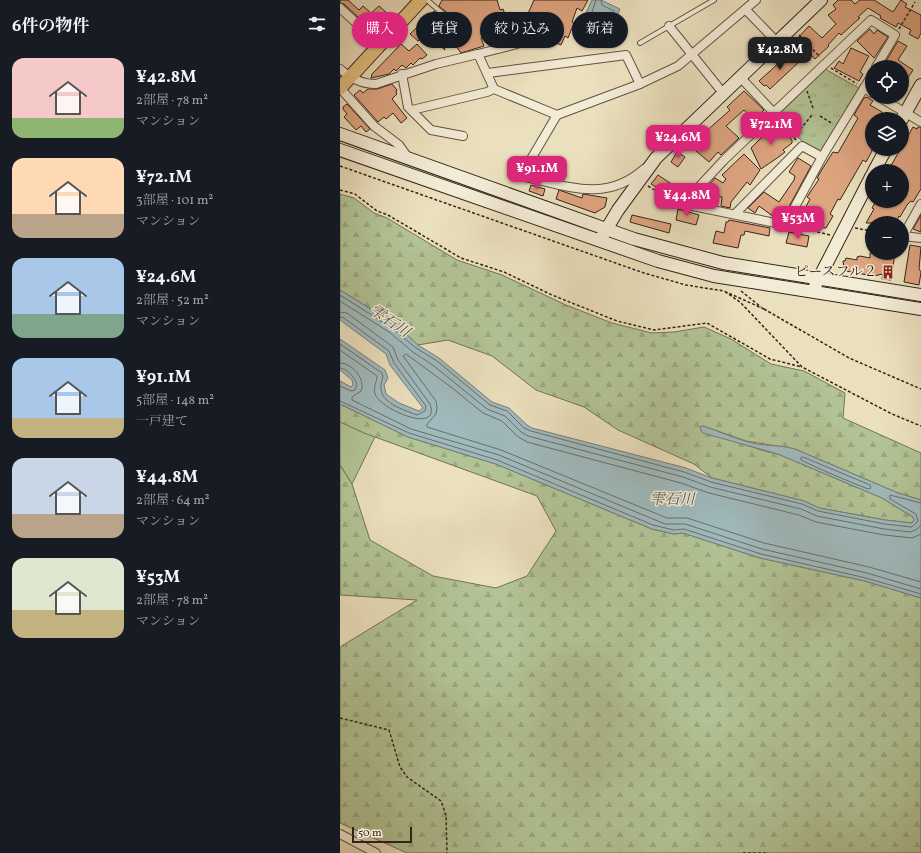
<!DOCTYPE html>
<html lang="ja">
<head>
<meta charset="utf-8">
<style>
	:root { --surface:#171b24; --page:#20242c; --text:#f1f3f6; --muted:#9ea1a6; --accent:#db2777 }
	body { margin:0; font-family:Vollkorn,"Noto Serif JP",serif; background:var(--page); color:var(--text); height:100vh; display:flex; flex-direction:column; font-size:15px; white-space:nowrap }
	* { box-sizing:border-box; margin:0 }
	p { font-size:13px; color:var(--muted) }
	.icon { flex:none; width:22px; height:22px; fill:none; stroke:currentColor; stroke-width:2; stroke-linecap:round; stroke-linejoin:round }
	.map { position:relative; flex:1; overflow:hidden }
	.sheet { display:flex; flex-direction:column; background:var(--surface); width:340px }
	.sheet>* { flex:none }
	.guide { position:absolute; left:12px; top:12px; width:380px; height:36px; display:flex; gap:8px }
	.controls { position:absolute; left:525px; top:60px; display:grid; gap:8px }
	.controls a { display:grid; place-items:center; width:44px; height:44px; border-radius:50%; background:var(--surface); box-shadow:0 1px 3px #0004; font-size:20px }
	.scale { position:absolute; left:12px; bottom:10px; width:60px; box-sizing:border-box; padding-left:4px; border:2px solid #352319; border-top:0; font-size:11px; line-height:14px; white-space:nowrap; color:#352319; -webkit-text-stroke:3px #f2ebd5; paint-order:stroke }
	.price { position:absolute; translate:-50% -34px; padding:0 9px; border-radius:8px; background:var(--accent); color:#fff; font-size:13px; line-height:26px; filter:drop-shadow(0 1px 2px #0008) }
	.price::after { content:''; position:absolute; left:50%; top:24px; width:12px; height:9px; margin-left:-6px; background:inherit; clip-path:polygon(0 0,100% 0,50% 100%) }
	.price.on { background:#222; color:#fff }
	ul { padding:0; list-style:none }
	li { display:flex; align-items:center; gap:12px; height:100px; padding:0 12px }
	li span { display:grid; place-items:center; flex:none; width:112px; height:80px; border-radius:12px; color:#555 }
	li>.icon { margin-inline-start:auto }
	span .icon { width:48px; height:48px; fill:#fffc; stroke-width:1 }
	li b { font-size:17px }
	h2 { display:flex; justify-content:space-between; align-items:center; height:48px; padding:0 12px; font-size:17px }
	.pill { padding:0 14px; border-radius:18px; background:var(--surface); box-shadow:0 1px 3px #0004; font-size:14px; line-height:36px }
	.pill.on { background:var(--accent); color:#fff }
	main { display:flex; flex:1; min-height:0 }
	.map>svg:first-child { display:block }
	.grass { fill:#b2c395; stroke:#747357 }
	.forest { fill:url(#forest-firs); stroke:#747357 }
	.park { fill:url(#park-tufts); stroke:#747357 }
	.water { fill:#9fbabd; stroke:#757e7b }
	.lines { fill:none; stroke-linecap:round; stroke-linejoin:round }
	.shore { stroke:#6a6e6b; stroke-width:1 }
	.building { fill:#dea581; stroke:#352319 }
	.lane-casing { stroke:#625242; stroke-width:6 }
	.street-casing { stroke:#625242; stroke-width:10 }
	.secondary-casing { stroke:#352319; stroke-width:14 }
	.primary-casing { stroke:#352319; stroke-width:15 }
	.path { stroke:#352319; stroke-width:1.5; stroke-dasharray:3 2; stroke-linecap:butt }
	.lane { stroke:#f2ebd5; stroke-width:4 }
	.street { stroke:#f2ebd5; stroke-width:8 }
	.secondary { stroke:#f2ebd5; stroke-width:12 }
	.primary { stroke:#e6c07f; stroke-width:13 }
	.labels { text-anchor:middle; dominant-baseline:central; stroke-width:3; stroke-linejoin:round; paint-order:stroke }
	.poi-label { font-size:14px; fill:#352319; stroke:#f2ebd5; text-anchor:end }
	.water-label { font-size:15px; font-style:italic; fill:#55504a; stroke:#f2ebd5 }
</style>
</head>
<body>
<main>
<section class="sheet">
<h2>6件の物件<svg class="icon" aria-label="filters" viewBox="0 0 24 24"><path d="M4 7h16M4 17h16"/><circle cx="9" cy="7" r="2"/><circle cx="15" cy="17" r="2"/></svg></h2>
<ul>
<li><span style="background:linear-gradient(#f6c9c9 75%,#8fb573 0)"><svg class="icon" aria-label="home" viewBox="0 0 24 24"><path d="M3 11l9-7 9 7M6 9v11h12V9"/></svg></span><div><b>¥42.8M</b><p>2部屋 · 78 m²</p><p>マンション</p></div></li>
<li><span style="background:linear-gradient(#ffd9b3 70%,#b9a48a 0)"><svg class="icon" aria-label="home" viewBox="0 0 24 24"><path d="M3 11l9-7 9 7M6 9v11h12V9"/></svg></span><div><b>¥72.1M</b><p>3部屋 · 101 m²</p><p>マンション</p></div></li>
<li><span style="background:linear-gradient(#a9c7e8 70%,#7fa58c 0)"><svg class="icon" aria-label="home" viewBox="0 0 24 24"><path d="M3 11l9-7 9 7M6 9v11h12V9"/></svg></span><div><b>¥24.6M</b><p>2部屋 · 52 m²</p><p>マンション</p></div></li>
<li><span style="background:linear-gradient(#a9c7e8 75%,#c2b280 0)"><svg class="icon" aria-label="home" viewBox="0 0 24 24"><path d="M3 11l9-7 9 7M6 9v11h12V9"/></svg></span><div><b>¥91.1M</b><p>5部屋 · 148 m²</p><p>一戸建て</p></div></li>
<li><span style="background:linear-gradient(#c9d6e8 70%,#b9a48a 0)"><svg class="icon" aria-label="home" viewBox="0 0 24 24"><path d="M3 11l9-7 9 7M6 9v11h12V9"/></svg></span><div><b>¥44.8M</b><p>2部屋 · 64 m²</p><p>マンション</p></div></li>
<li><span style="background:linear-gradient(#dfe7d0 65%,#c2b280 0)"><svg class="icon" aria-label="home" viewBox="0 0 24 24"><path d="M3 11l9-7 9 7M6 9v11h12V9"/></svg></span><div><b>¥53M</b><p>2部屋 · 78 m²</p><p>マンション</p></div></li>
</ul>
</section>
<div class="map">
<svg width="581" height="853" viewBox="0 0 581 853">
	<defs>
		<pattern id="forest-firs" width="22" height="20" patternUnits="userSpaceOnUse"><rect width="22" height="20" fill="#b2c395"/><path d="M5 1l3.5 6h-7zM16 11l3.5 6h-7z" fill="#9aa780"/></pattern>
		<pattern id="park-tufts" width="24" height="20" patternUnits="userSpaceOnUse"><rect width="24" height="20" fill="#b2c395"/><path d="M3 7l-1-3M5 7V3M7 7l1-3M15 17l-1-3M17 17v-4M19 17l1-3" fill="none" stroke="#9aa780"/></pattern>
	</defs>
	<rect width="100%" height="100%" fill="#ebe0be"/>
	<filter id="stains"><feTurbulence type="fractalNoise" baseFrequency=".005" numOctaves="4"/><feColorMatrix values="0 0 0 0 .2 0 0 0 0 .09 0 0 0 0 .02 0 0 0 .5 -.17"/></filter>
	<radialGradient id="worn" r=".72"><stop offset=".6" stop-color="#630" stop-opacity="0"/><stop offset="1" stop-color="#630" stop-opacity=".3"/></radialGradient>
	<polygon class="grass" points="0,421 35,437 12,484 0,465"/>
	<g class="forest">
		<polygon points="0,194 14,198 34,213 47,218 117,260 162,275 226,305 272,323 312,333 334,332 364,327 391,339 431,364 464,371 505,393 503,418 581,453 581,500 558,493 455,449 406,441 363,426 361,431 428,452 438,454 542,498 573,517 574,520 572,523 545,520 479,508 464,501 372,478 354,464 278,430 244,407 196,390 152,356 108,340 78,345 55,324 0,290"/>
		<polygon points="0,404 68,437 156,464 312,529 334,534 343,533 420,558 525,581 581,598 581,853 67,853 0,823 0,647 77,600 0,595 0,465 12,484 30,540 93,576 156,588 187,576 216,531 197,496 24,433 0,422"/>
	</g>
	<polygon class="park" points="485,69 519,88 483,150 479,151 462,141 438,115"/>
	<g class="water">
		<polygon points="252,0 261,0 280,9 273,26 246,13"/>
		<path d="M0 290 55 324 78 345 99 358 152 402 169 408 187 425 192 428 346 468 372 478 464 501 479 508 545 520 572 523 574 520 573 517 542 498 438 454 363 433 361 431 360 427 363 426C381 432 406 444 425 445 438 446 443 446 455 449L558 493 581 500V598L525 581 420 558 343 533 334 534 312 529 156 464 68 437 0 404V381L11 387 13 385 12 380 0 370V339L45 370 48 378 44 385 46 394 59 403 79 411 83 408 50 365 46 354 0 320Z"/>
	</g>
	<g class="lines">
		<g class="shore">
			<polyline points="256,0 252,12 270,20 274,11 262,5 261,0"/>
			<polyline points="0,295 52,328 76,348 97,361 150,405 167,411 184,428 191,431 344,472 371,482 462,504 478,511 545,524 572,527 578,521 576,514 550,499 550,495 581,503"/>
			<polyline points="0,301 49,332 73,352 94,366 147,409 165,416 181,432 188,436 343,477 370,487 461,509 477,516 544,529 570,532 576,530 581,525"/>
			<path d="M0 312 7 313 53 347 58 360 90 404C101 435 41 410 35 394 33 387 37 382 37 376L0 350"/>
			<path d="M0 317 4 318 49 351 54 363 86 406 85 411 77 415C59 408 33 401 43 377L42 373 0 344"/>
			<path d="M0 363C12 363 26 379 21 391L12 397V400L71 429 159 455 325 524H345L422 549 527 573 581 589"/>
			<path d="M0 368C8 369 15 378 17 385L15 390 11 391 0 386"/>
			<polyline points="0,401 69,433 157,460 313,525 334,530 344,529 421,554 526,578 581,594"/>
			<path d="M463 457 530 485 531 488 528 489C506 480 483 471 461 460V458Z"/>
			<polyline points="581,534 572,538 544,535 476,522 459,515 369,493 341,483 187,442 177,436 162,421 143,413 111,387 66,354 63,356 96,401 97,408 96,414 87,424 87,427 161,450 327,518 347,518 424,543 529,567 581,582"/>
		</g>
	</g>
	<g class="building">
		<polygon points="0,0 8,0 19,10 23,6 31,13 39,6 48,14 31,29 4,4 0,3"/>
		<polygon points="102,0 157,0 160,10 163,9 174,37 161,42 157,32 141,38 144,46 121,53 113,42 127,33 117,19 116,20 99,6"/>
		<polygon points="194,0 248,0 242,11 237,8 232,22 234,23 228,38 225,36 221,45 189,32 190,31 182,27"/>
		<polygon points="498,0 511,0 515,4 520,0 534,0 553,12 561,0 567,4 565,7 581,15 581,33 578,39 569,34 571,30 558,23 556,27 540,18 541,16 528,8 518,17 520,18 513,24 501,35 499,33 488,45 489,46 475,59 456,40 469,26 482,38 496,24 488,15 496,9 493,5"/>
		<polygon points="94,11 111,25 106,30 97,15 92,18 105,50 86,33 78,41 70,34"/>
		<polygon points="530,29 534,34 537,30 548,37 534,58 517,41"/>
		<polygon points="558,41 567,46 558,60 573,70 562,87 562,67 551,67 545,63"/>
		<polygon points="61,44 69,51 77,44 87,55 82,59 80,58 73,65 71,63 66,68 62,65 56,71 54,69 49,74 31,78 32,74"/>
		<polygon points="511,48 529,56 520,72 523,74 519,81 494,68 499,61 503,64"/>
		<polygon points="451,52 460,61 430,89 426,85 424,86 419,81"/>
		<polygon points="52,84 57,90 56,92 57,94 52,99 67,118 61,123 53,113 46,119 44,117 38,122 14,95 20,90 23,93 28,89 37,89"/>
		<polygon points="404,91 424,110 414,120 404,110 386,126 399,138 381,155 378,152 369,162 348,144 360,131 363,134 390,110 387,107"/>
		<polygon points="527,97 533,101 530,105 542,112 538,119 532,119 532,151 526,162 523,160 500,200 498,199 490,214 493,216 486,228 472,227 459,221 455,218 458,213 462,214 470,199 467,197 479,179 477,178 481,171 493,152 498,153 518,118 514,115 524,98"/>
		<polygon points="7,104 30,129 26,132 21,126 16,130 4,117 7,114 3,109 3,107"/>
		<polygon points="433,121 452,140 452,143 443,150 445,152 440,156 421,169 411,148 431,128 428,125"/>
		<polygon points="573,127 577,129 578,127 581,127 581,189 573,202 571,201 567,205 560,217 559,216 556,223 526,223 534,209 532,208 536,201 562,201 562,171 548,171"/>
		<polygon points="337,152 345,157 338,167 331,162"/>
		<polygon points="404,154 420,170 410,185 407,182 391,202 390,208 381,206 382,197 361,195 375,178 383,183 386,179 382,175"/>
		<polygon points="458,158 471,166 444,216 441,214 439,218 434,217 419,206 415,213 408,208 424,192 439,202 454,180 455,176 449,172"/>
		<polygon points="318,175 345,193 344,195 339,200 311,184"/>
		<polygon points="191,185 205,189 203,196 189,191"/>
		<polygon points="219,190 242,198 243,194 267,198 265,207 255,213 216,199"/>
		<polygon points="338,209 359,215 356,225 336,220"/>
		<polygon points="292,215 331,224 329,233 290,222"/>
		<polygon points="581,215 581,232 573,229"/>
		<polygon points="389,220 430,228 429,236 405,231 404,235 401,235 398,248 373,243 376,231 384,233 386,222 388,222"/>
		<polygon points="449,232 469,236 467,247 446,243"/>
		<polygon points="570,245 581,247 579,269 581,272 579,285 564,282"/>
		<polygon points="530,253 555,253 551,280 542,279 543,274 533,276 506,271 504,268 503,261 505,261 506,258 517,260 517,257 520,256 530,258"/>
	</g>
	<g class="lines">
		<g class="lane-casing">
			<g id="lane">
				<polyline points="87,0 118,27"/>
				<polyline points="300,43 374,0"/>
			</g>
		</g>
		<g class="street-casing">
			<g id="street">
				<polyline points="0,8 40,45"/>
				<polyline points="406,10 437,42"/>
				<polyline points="329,26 383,93"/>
				<polyline points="138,54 177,44"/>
				<path d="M0 69C11 78 21 84 36 84L96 64 138 54 154 89 217 115 300 84 338 66 416 0"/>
				<polyline points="148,73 286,55 300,84"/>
				<polyline points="62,74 68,107 91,130 123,136"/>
				<polyline points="400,77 433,112"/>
				<polyline points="0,88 34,126 59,145 69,159"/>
				<polyline points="524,88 532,93"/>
				<polyline points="539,97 581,122"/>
				<polyline points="72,110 147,92 154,89"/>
				<path d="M217 115 181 176C225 185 265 204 304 169"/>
				<polyline points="343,204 384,160 531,20 555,35 536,67"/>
				<polyline points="343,204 445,225 482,157 532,75"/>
				<polyline points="581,204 563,236 581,238"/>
				<polyline points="395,214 462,146 482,157"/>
				<polyline points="0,834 36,853"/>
			</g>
		</g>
		<g class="secondary-casing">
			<g id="secondary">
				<polyline points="562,119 581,85"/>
				<polyline points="0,134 294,239 383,263 581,295"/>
				<polyline points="0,150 318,261 374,276 581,309"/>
				<polyline points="534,171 546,149"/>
				<polyline points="263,235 278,210 316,158 481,0"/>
				<polyline points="475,286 532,175"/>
			</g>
		</g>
		<g class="primary-casing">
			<polyline id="primary" points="0,88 81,0"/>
		</g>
		<g class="path">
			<polyline points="559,29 575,2"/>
			<polyline points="459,35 480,57"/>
			<polyline points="491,68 517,84"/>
			<polyline points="467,91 473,108"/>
			<polyline points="480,116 493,124"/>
			<polyline points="437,120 456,140"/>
			<polyline points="454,137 472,115"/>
			<polyline points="0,166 304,273 346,285 384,291"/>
			<polyline points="308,186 336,203"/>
			<polyline points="0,190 15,194 37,211 48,215 121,258 164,272 212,295 277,321 314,330 367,323 430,359 462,367"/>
			<polyline points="453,226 490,235"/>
			<polyline points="515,228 532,231"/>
			<polyline points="401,291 421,307"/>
			<polyline points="424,309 384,291 400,302 462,367 552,414 581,426"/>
			<polyline points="424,309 509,358 581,389"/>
			<polyline points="0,718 49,730 60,767 67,777 101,801 106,815 107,853"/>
			<polyline points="403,853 428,853"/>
		</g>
		<use href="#lane" class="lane"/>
		<use href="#street" class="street"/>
		<use href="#secondary" class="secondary"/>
		<use href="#primary" class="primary"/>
	</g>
	<defs>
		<g id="building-bare" transform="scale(1.08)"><path d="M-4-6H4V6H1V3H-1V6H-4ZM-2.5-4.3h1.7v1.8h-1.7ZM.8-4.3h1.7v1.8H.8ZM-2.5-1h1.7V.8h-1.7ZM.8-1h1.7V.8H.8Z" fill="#8f2418" stroke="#f2ebd5" stroke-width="2.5" paint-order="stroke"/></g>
	</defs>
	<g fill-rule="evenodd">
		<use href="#building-bare" x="548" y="272"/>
	</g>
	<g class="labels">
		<g class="poi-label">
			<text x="537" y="272">ピースフル２</text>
		</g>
		<g class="water-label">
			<text transform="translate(49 322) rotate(34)">雫石川</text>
			<text x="332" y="500">雫石川</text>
		</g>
	</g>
	<rect width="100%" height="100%" filter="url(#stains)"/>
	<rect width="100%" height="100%" fill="url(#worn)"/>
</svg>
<div class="controls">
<a><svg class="icon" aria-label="locate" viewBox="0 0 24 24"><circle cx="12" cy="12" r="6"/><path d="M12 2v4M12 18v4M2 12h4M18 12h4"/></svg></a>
<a><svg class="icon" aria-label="layers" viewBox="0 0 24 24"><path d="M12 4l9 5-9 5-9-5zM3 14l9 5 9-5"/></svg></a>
<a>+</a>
<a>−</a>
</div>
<div class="scale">50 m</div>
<b class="price on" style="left:440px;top:71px">¥42.8M</b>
<b class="price" style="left:431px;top:146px">¥72.1M</b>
<b class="price" style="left:338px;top:159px">¥24.6M</b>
<b class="price" style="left:197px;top:190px">¥91.1M</b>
<b class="price" style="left:347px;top:217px">¥44.8M</b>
<b class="price" style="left:458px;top:240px">¥53M</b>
<div class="guide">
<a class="pill on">購入</a>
<a class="pill">賃貸</a>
<a class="pill">絞り込み</a>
<a class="pill">新着</a>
</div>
</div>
</main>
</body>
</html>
